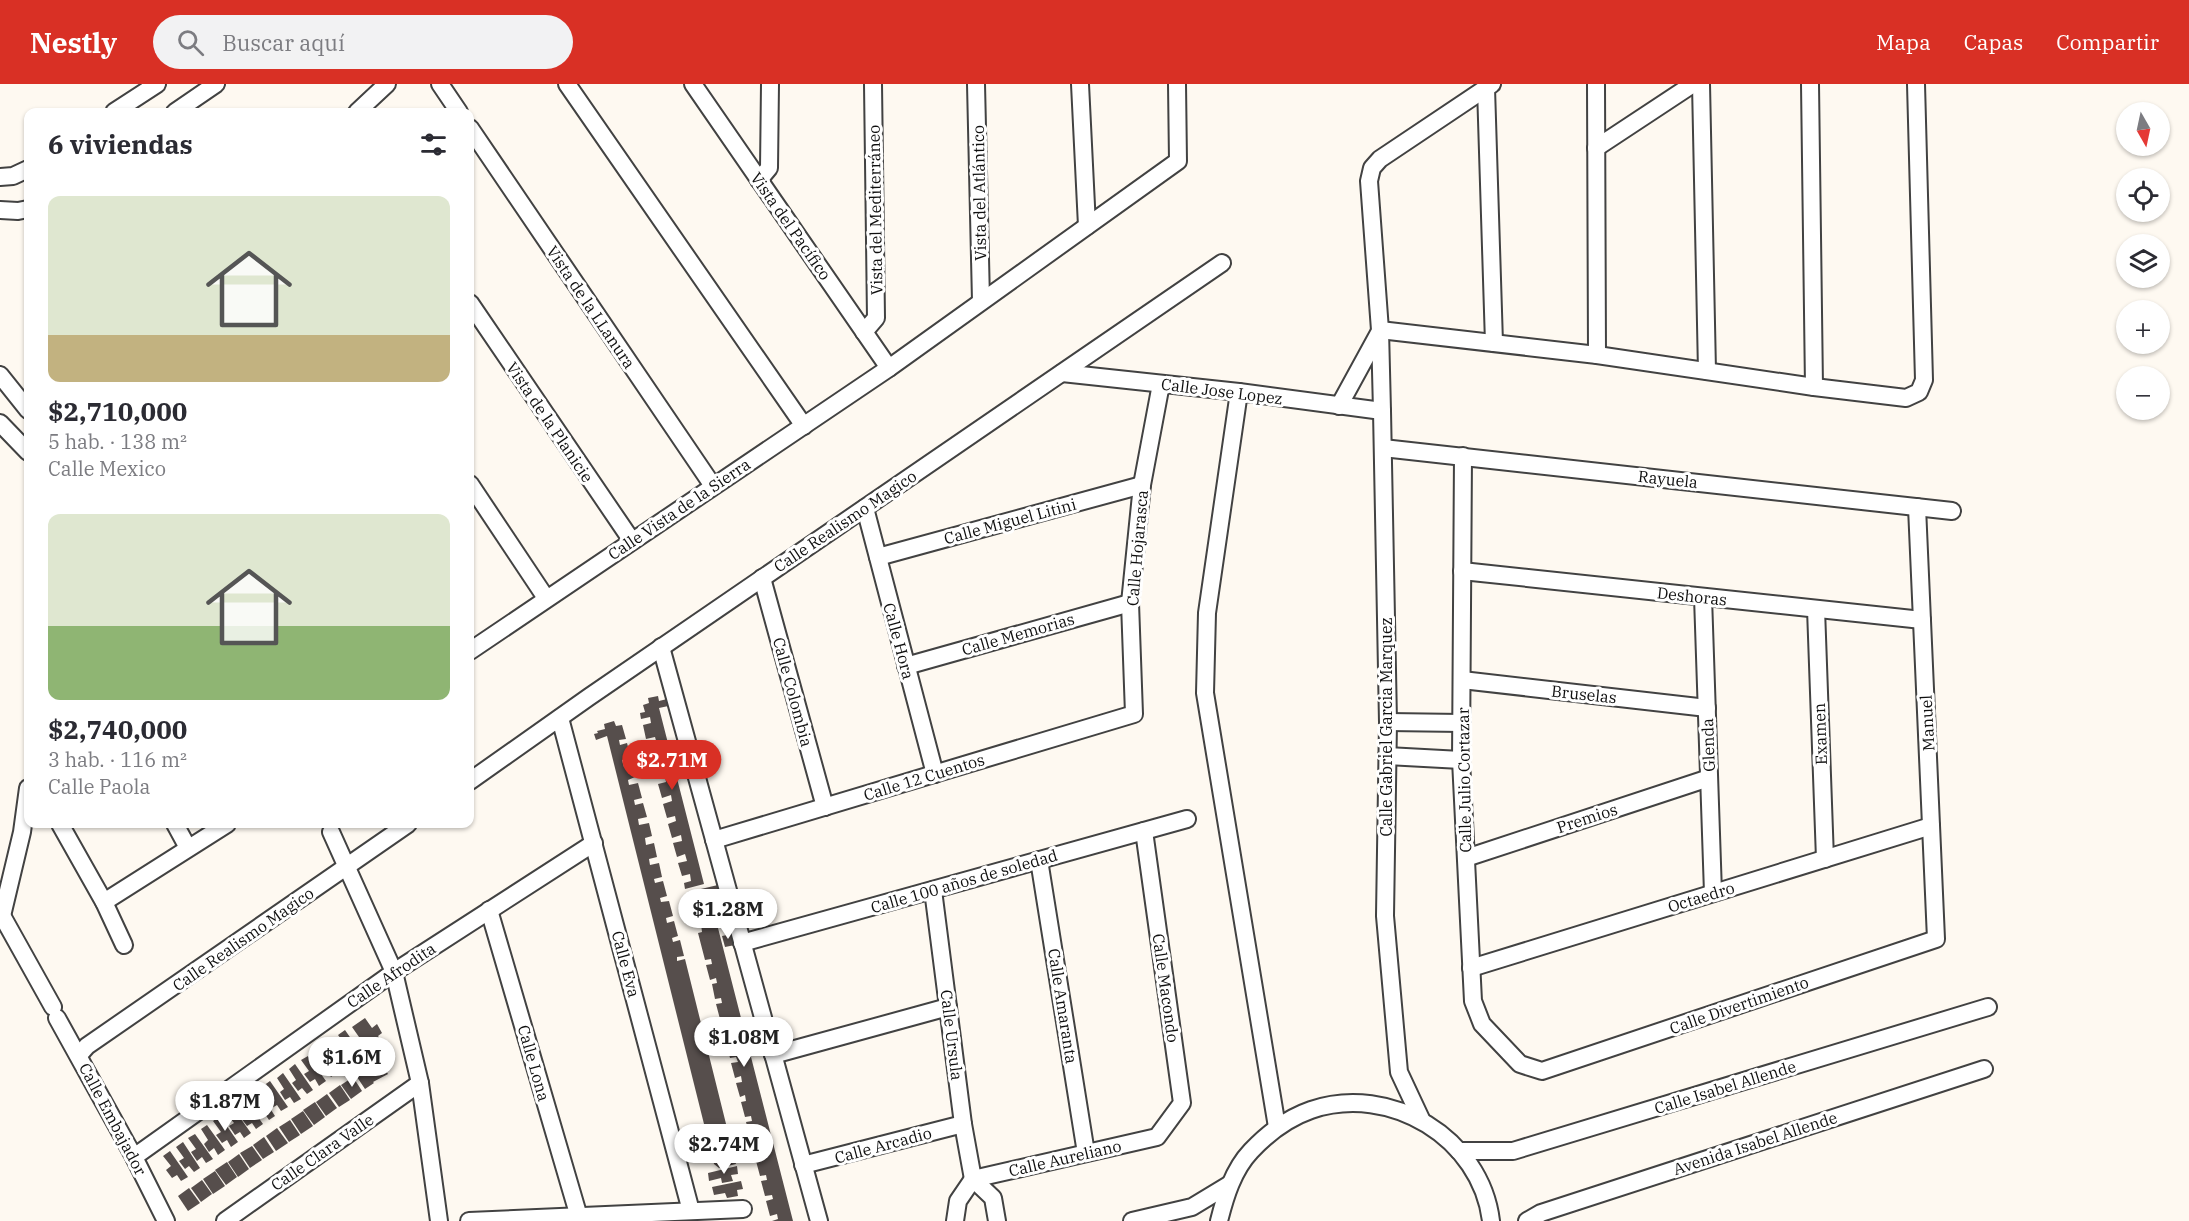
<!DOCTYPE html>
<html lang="es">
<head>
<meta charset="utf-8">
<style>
	:root { --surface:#fff; --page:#f2f2f3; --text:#2b2b33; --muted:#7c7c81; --accent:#d93025 }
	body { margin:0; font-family:"IBM Plex Serif",serif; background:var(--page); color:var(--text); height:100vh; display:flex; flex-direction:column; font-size:22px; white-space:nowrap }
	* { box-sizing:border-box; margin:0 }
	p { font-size:20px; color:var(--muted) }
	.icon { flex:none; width:33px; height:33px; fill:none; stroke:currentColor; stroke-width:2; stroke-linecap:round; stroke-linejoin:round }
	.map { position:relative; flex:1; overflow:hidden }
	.panel { position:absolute; left:24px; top:24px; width:450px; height:720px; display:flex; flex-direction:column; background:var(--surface); border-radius:12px; box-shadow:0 2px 4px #0004 }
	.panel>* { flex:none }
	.needle { width:39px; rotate:171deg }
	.controls { position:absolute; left:2116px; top:18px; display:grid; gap:12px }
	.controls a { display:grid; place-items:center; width:54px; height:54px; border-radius:50%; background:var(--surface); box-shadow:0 2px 4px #0004; font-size:30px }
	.price { position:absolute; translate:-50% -51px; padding:0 14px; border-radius:21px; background:#fff; color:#222; font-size:20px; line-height:39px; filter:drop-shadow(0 2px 3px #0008) }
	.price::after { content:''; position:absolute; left:50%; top:36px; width:18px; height:14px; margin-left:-9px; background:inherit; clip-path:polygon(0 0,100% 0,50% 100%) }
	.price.active { background:var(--accent); color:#fff }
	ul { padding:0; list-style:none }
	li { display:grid; align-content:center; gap:12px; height:318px; padding:0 24px }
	li span { display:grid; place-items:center; height:186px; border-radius:12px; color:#555 }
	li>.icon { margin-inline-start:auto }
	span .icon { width:108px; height:108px; fill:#fffc; stroke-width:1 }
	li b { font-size:26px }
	h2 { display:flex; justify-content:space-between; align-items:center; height:72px; padding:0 24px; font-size:26px }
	header { display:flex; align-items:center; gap:36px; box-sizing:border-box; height:84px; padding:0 30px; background:var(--accent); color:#fff }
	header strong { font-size:28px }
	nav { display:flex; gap:33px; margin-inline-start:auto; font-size:21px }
	.search { width:420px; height:54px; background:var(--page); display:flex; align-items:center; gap:15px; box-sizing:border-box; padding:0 21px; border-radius:33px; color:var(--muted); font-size:22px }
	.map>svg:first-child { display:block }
	.building { fill:#564e4c }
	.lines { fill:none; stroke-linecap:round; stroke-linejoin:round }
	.minor-casing { stroke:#424242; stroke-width:20 }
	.minor { stroke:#fff; stroke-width:16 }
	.labels { text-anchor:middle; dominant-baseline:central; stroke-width:6; stroke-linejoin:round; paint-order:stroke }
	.street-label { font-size:16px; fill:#0f0f0f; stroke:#fff }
</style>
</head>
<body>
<header>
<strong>Nestly</strong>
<div class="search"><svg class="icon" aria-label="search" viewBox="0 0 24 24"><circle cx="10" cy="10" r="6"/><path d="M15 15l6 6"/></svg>Buscar aquí</div>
<nav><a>Mapa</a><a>Capas</a><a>Compartir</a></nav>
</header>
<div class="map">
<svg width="2189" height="1137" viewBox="0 0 2189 1137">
	<rect width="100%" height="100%" fill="#fef9f1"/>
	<g class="building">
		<polygon points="658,612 659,617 671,614 673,621 659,624 704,800 685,805 684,799 691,797 690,790 682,792 678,779 687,777 685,770 677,773 673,759 682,757 681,751 672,754 668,740 676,737 675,732 667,734 663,720 672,717 671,711 662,714 658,700 666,698 665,692 656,694 653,680 662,678 660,673 652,675 648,662 657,660 655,653 646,655 643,641 651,639 650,633 641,635 640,629 645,628 643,621 649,619 648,614"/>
		<polygon points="614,637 616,642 622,641 626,655 619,656 620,661 627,659 631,674 622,676 624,683 632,680 635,693 628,696 629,701 638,699 642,714 634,716 635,721 643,719 647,733 638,735 639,741 649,739 652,752 645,754 646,761 654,759 657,773 649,775 650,781 659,779 662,793 654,795 655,799 663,797 667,812 660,814 661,818 669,817 673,832 666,834 667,839 674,837 678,852 672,854 673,858 680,856 684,872 677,873 677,877 685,875 736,1080 719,1084 714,1080 607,652 596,656 594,650 598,649 597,647 605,645 604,640"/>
		<polygon points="718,801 724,819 709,823 708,816 699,819 697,813 690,815 688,808"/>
		<polygon points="716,831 717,836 729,833 731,840 718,844 793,1137 772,1137 778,1135 777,1130 770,1132 766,1117 773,1115 772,1111 765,1112 761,1097 767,1096 766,1091 760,1092 756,1077 762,1076 761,1071 755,1073 751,1057 757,1056 756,1051 750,1053 746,1038 752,1037 751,1032 745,1033 741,1018 746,1017 745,1011 740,1013 736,999 742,998 741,992 735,994 731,979 738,978 736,973 730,974 726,959 732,958 731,953 725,955 721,940 728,938 727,933 720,935 716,920 722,919 721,914 715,915 712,900 717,899 716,894 710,896 706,881 712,880 711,875 705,876 698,849 702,848 701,840 708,838 707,833"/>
		<polygon points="732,850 735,861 725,863 722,852"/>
		<polygon points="365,934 372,944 377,940 382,949 378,952 382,958 369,967 364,961 360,964 354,956 359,953 352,943"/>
		<polygon points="345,946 363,972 352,979 341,965 346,962 338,951"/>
		<polygon points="333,955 351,980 344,985 340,979 336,981 330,973 334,970 326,960"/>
		<polygon points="320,963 338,988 331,993 327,987 322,990 317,982 321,979 314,968"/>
		<polygon points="308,972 326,997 319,1002 315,995 310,998 304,990 309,987 301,976"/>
		<polygon points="378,975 388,990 373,998 374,999 365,1005 355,990"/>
		<polygon points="295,980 313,1006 307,1010 302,1004 298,1007 292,999 296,996 289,985"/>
		<polygon points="283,989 301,1015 294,1019 290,1013 285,1016 280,1008 284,1005 277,994"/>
		<polygon points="353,993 362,1007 351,1015 341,1001"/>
		<polygon points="270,997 288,1023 281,1027 277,1021 272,1024 266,1016 271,1013 263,1002"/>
		<polygon points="340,1001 350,1016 339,1023 329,1009"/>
		<polygon points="258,1006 275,1032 269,1036 265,1030 260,1033 255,1024 259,1022 251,1011"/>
		<polygon points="327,1010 337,1024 326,1032 316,1018"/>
		<polygon points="245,1015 263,1040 256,1045 252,1039 247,1042 241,1034 246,1030 238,1020"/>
		<polygon points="315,1018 325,1033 314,1041 303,1026"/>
		<polygon points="233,1024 251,1049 244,1054 240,1048 235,1051 229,1042 234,1039 226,1029"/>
		<polygon points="303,1027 313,1042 301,1050 291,1035"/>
		<polygon points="220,1032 238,1058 231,1063 227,1056 222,1059 216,1051 221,1048 213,1037"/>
		<polygon points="290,1036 300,1051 289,1058 279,1043"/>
		<polygon points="207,1041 225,1066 218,1071 214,1064 209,1068 204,1060 208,1056 201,1045"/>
		<polygon points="277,1044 288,1059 276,1067 266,1052"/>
		<polygon points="195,1050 213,1075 206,1079 202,1073 197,1077 191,1068 196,1065 188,1054"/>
		<polygon points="264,1053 274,1068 263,1075 253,1061"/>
		<polygon points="183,1058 200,1084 194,1088 189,1082 185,1085 179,1077 184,1074 176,1063"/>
		<polygon points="252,1062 262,1076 250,1084 240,1069"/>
		<polygon points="170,1067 188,1093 181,1097 177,1091 172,1094 166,1086 171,1082 163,1072"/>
		<polygon points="239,1070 249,1085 238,1093 228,1078"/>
		<polygon points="227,1078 237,1093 226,1101 215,1086"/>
		<polygon points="737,1082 738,1090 731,1091 733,1097 722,1099 721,1094 709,1097 708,1089"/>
		<polygon points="215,1087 225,1102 213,1110 203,1095"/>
		<polygon points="202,1096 212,1110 201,1118 191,1104"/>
		<polygon points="741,1097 743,1105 737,1106 738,1112 727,1114 725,1109 714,1111 712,1103"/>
		<polygon points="189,1104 200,1119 188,1127 178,1112"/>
	</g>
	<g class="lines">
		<g class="minor-casing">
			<g id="minor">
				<polyline points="440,0 459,28"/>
				<polyline points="567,0 804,342"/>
				<polyline points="693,0 889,284"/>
				<polyline points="976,0 981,217"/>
				<polyline points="1080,0 1087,142"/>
				<polyline points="1596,0 1597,271"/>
				<polyline points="1701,0 1707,287"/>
				<polyline points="1810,0 1814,303"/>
				<polyline points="1486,4 1494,259"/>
				<polyline points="114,28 157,0"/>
				<polyline points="175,28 216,0"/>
				<polyline points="357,28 387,0"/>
				<polyline points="470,44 713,402"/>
				<polyline points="1596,64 1693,0"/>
				<polyline points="0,93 13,92 28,85"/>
				<polyline points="759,96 769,84 770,0"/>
				<polyline points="0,126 18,127 28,125"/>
				<polyline points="470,219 632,457"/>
				<polyline points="1380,246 1597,271 1814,303 1906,314 1919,308 1924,296 1916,0"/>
				<polyline points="864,248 876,234 873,0"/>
				<polyline points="1062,289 1239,308 1382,327"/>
				<polyline points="0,291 28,326"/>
				<polyline points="1239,308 1207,529 1205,609 1277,1043"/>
				<polyline points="1339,322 1380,247"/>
				<polyline points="0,339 28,368"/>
				<polyline points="1383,364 1952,427"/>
				<polyline points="1463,372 1461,676 1473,917 1482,940 1520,980 1542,987 1936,855 1917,423"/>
				<polyline points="470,400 546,514"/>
				<polyline points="865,424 935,690"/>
				<polyline points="878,473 1142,401"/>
				<polyline points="1462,487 1922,536"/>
				<polyline points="762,494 825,723"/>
				<polyline points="1703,513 1713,809"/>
				<polyline points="1816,525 1825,775"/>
				<polyline points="661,563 819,1137"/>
				<polyline points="470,567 889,284 1178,77 1177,0"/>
				<polyline points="906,582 1130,519"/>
				<polyline points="1462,596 1707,624"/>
				<polyline points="560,634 691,1127"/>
				<polyline points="1388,638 1462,639"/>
				<polyline points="1387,672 1461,676"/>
				<polyline points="470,697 589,613 1222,179"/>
				<polyline points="60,740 104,818 124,861"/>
				<polyline points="175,740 188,764"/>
				<polyline points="331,748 394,888 420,999 439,1137"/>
				<polyline points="714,756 1134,630 1130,519 1142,401 1161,300"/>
				<polyline points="1466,774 1709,694"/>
				<polyline points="1039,776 1086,1069"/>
				<polyline points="933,806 963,1040 973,1095 993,1114 997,1137"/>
				<polyline points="104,818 227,740"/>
				<polyline points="489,826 579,1133"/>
				<polyline points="0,828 53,923"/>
				<polyline points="2,832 22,748 28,704"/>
				<polyline points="742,859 1187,735"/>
				<polyline points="1471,884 1931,742"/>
				<polyline points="57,934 134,1073 166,1137"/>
				<polyline points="79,971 87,962 408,740"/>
				<polyline points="773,971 948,923"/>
				<polyline points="1421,1035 1399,988 1385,832 1388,638 1382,327 1380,246 1369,97 1372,84 1380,75 1492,0"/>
				<polyline points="1459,1067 1513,1067 1988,923"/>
				<polyline points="134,1073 394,888 594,759"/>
				<polyline points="803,1081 963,1040"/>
				<polyline points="973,1095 1157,1053 1182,1019 1144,747"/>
				<polyline points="225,1137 420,999"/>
				<polyline points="469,1137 743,1125"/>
				<polyline points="955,1137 958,1117 973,1095"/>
				<polyline points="1132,1137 1192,1123 1230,1100"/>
				<path d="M1219 1137C1225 1113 1233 1086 1251 1067 1267 1050 1288 1034 1311 1026 1390 999 1481 1054 1491 1137"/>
				<polyline points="1527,1137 1541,1129 1984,985"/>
			</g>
		</g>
		<use href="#minor" class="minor"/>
	</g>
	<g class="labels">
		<g class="street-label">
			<text transform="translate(979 109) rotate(-91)">Vista del Atlántico</text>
			<text transform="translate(875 126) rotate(-91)">Vista del Mediterráneo</text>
			<text transform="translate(791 142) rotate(55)">Vista del Pacífico</text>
			<text transform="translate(591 223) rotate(56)">Vista de la LLanura</text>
			<text transform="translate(1222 307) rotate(7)">Calle Jose Lopez</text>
			<text transform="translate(550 338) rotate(56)">Vista de la Planicie</text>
			<text transform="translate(1668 395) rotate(6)">Rayuela</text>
			<text transform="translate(679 425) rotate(-34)">Calle Vista de la Sierra</text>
			<text transform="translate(845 437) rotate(-34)">Calle Realismo Magico</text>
			<text transform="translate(1010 437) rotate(-15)">Calle Miguel Litini</text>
			<text transform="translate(1137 464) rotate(-85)">Calle Hojarasca</text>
			<text transform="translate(1692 512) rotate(6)">Deshoras</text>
			<text transform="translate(1018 550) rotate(-16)">Calle Memorias</text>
			<text transform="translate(899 557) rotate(75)">Calle Hora</text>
			<text transform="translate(793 608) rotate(75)">Calle Colombia</text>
			<text transform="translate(1584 610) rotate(6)">Bruselas</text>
			<text transform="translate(1927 639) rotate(-93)">Manuel</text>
			<text transform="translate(1386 643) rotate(-90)">Calle Gabriel Garcia Marquez</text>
			<text transform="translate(1820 650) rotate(-92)">Examen</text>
			<text transform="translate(1708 661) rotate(-92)">Glenda</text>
			<text transform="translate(924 693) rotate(-17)">Calle 12 Cuentos</text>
			<text transform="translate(1464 696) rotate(-91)">Calle Julio Cortazar</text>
			<text transform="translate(1587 734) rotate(-18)">Premios</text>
			<text transform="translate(964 797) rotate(-16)">Calle 100 años de soledad</text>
			<text transform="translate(1701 813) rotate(-17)">Octaedro</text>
			<text transform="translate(243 855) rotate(-35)">Calle Realismo Magico</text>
			<text transform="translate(626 880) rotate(75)">Calle Eva</text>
			<text transform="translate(391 891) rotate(-34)">Calle Afrodita</text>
			<text transform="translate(1166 904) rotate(82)">Calle Macondo</text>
			<text transform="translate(1739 921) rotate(-19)">Calle Divertimiento</text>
			<text transform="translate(1063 922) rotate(81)">Calle Amaranta</text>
			<text transform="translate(952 951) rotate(83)">Calle Ursula</text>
			<text transform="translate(534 979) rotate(74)">Calle Lona</text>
			<text transform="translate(1725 1003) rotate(-17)">Calle Isabel Allende</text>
			<text transform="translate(113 1035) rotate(62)">Calle Embajador</text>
			<text transform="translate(1755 1059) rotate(-18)">Avenida Isabel Allende</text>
			<text transform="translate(883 1061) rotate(-15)">Calle Arcadio</text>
			<text transform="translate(322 1068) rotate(-35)">Calle Clara Valle</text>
			<text transform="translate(1065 1074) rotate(-13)">Calle Aureliano</text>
		</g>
	</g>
</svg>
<div class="controls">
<a><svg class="needle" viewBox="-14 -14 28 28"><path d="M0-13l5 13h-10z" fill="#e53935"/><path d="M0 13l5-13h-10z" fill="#7c7c81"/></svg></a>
<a><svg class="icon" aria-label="locate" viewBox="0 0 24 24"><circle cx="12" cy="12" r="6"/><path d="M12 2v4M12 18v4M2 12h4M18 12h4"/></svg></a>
<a><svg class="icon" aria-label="layers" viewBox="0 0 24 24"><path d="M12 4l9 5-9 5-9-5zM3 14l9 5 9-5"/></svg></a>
<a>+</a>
<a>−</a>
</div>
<b class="price active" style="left:672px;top:707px">$2.71M</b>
<b class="price" style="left:728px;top:856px">$1.28M</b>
<b class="price" style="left:744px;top:984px">$1.08M</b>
<b class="price" style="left:352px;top:1004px">$1.6M</b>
<b class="price" style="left:225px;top:1048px">$1.87M</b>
<b class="price" style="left:724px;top:1091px">$2.74M</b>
<section class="panel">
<h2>6 viviendas<svg class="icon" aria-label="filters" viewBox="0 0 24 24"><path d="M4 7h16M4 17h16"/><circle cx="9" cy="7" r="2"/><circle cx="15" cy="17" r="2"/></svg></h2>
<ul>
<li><span style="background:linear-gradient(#dfe7d0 75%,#c2b280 0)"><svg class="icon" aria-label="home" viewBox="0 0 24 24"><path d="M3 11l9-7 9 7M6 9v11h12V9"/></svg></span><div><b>$2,710,000</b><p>5 hab. · 138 m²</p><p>Calle Mexico</p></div></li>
<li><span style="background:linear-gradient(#dfe7d0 60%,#8fb573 0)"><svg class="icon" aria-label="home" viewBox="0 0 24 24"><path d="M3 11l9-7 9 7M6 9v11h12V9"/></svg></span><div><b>$2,740,000</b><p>3 hab. · 116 m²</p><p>Calle Paola</p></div></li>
</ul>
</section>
</div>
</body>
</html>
